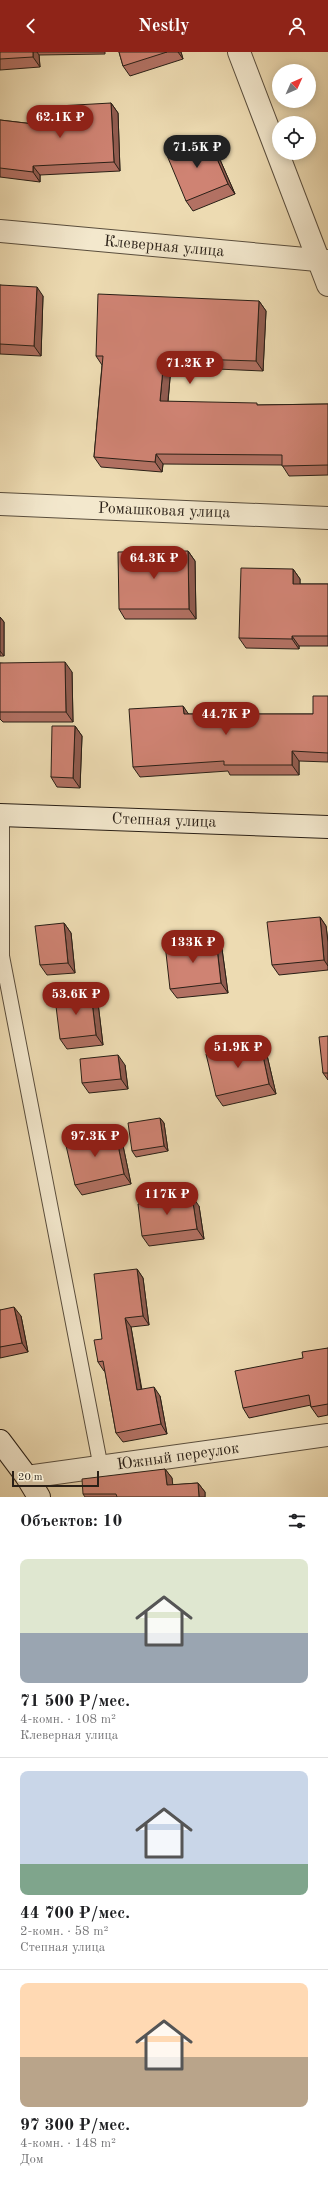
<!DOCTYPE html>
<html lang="ru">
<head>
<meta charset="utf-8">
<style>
	:root { --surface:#fff; --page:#f6f6f6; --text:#202124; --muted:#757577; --line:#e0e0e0; --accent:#8f2418 }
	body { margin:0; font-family:"Old Standard TT",serif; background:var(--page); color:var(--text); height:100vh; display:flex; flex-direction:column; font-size:15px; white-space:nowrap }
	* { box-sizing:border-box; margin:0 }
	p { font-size:13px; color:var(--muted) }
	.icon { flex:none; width:22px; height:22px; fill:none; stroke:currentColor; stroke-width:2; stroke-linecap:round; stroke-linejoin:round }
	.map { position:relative; height:1445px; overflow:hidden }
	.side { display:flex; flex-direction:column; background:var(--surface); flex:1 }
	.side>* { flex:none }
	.needle { width:26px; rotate:45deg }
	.controls { position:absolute; left:272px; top:12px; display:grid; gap:8px }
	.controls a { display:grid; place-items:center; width:44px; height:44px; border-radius:50%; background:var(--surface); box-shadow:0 2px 10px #0003; font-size:20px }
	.scale { position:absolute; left:12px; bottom:10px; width:87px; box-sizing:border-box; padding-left:4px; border:2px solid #291f16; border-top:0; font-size:11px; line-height:14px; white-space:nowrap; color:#291f16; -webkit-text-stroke:3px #f3e8cd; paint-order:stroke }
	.price { position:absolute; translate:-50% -34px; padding:0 9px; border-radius:14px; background:var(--accent); color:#fff; font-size:13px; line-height:26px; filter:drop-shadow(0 1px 2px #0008) }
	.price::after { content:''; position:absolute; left:50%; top:24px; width:12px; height:9px; margin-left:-6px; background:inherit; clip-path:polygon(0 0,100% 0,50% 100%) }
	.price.selected { background:#222; color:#fff }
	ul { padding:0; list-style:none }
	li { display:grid; align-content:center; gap:8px; height:212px; padding:0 20px }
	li+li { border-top:1px solid var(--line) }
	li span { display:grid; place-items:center; height:124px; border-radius:8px; color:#555 }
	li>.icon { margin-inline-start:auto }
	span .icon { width:72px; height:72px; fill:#fffc; stroke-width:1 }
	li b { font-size:17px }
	h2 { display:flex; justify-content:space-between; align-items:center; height:48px; padding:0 20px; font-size:17px }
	header { display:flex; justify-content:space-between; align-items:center; height:52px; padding:0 20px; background:var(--accent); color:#fff; font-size:18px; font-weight:700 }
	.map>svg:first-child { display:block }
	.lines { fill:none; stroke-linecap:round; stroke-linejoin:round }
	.lane-casing { stroke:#5a4e3d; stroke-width:16 }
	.street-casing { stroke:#5a4e3d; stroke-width:24 }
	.secondary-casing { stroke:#291f16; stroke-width:24 }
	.lane { stroke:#f3e8cd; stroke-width:14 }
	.street { stroke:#f3e8cd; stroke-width:22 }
	.secondary { stroke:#f3e8cd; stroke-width:22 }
	.wall { fill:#b27163; stroke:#291f16 }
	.shaded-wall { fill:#915c50; stroke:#291f16 }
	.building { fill:#cf8373; stroke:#291f16 }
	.labels { text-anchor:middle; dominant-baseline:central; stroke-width:3; stroke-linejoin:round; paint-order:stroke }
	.street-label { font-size:16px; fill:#291f16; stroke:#f3e8cd }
</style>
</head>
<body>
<header><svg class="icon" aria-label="back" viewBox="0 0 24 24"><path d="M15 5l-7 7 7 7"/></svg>Nestly<svg class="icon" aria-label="person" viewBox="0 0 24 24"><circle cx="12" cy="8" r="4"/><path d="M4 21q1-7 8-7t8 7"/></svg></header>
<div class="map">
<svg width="328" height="1445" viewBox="0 0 328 1445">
	<rect width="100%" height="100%" fill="#eddbb2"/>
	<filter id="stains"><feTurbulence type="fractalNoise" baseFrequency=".005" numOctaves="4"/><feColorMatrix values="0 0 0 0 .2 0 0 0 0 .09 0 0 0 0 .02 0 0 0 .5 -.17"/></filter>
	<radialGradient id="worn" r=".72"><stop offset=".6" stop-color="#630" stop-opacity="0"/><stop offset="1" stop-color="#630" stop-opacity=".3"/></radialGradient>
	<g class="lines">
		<g class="lane-casing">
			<polyline id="lane" points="2,763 2,904 101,1416"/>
		</g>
		<g class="street-casing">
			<g id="street">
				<polyline points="239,0 328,233"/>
				<polyline points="0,179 328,209"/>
				<polyline points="0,452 328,466"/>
				<polyline points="27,1425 328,1383"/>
			</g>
		</g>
		<g class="secondary-casing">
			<g id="secondary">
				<polyline points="0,763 328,775"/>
				<polyline points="0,1389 27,1425 39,1445"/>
			</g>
		</g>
		<use href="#lane" class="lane"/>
		<use href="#street" class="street"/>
		<use href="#secondary" class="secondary"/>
	</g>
	<g class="wall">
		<polygon points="0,0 105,0 105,2 39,3 40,15 0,18"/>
		<polygon points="119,0 181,0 183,7 130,24 123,14"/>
		<polygon points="111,51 118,61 120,119 40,123 40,130 0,125 0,68 59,75"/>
		<polygon points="207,84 214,94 235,142 193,159 186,149"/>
		<polygon points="0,233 43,244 41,304 0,302"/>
		<polygon points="259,249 266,259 263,319 171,315 168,350 258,353 328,352 328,423 289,424 282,413 163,412 162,420 101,415 94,405 102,313 96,304"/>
		<polygon points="188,499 195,509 196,567 125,567 119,557"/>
		<polygon points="293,517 300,527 300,532 328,532 328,594 299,594 299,597 246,596 239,586"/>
		<polygon points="0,565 4,570 4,604 0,604"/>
		<polygon points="0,611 72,620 73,670 3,670 0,667"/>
		<polygon points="328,644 328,710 299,709 299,723 230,723 228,719 140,725 133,715 183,654 188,662 313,662"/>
		<polygon points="75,674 82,684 80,736 57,735 51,725"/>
		<polygon points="320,865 326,874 328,890 328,918 279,923 272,913"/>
		<polygon points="64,871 71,881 75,921 47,923 40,913"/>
		<polygon points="216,887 222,897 228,941 177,946 170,937"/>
		<polygon points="98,951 103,993 67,997 60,987"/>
		<polygon points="328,984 328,1028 323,1021"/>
		<polygon points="260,990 266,999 276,1042 223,1054 216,1044"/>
		<polygon points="125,1013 128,1037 89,1041 82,1031"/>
		<polygon points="160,1066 164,1071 168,1099 136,1105 132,1099"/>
		<polygon points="115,1079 122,1089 131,1132 82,1143 75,1133"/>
		<polygon points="199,1154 204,1187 149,1194 142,1184"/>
		<polygon points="137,1217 143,1226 149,1273 131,1275 142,1338 160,1344 167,1382 123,1390 116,1381 105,1319 104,1319 98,1310 102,1287"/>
		<polygon points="0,1258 21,1264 28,1300 0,1306"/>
		<polygon points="328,1296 328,1363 318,1365 311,1355 311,1353 249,1366 243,1356 303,1306"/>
		<polygon points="165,1417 172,1426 172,1433 198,1431 205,1440 205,1445 85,1445 83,1442"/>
	</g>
	<g class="shaded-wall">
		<polygon points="33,0 37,0 39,3 40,15 33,5"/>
		<polygon points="178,0 181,0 183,7"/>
		<polygon points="111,51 118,61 120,119 114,110"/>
		<polygon points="207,84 214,94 235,142 228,132"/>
		<polygon points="33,114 40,123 40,130 33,120"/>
		<polygon points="37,235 43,244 41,304 34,294"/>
		<polygon points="259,249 266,259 263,319 256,309"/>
		<polygon points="164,306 171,315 167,359 160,349"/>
		<polygon points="156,402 163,412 162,420 155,410"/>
		<polygon points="188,499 195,509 196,567 189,557"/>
		<polygon points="293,517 300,527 300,542 293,532"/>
		<polygon points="0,565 4,570 4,604 0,599"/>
		<polygon points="292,584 299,594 299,597 292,587"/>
		<polygon points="65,610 72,620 73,670 66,660"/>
		<polygon points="183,654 190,664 184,662"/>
		<polygon points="75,674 82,684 80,736 73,726"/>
		<polygon points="292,699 299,709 299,723 292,713"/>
		<polygon points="320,865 326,874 328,890 328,914 324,908"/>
		<polygon points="64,871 71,881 75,921 68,911"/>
		<polygon points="216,887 222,897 228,941 221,931"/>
		<polygon points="91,941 98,951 103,993 96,983"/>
		<polygon points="260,990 266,999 276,1042 269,1032"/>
		<polygon points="118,1003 125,1013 128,1037 121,1027"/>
		<polygon points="160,1066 164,1071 168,1099 164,1094"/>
		<polygon points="115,1079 122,1089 131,1132 124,1122"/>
		<polygon points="192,1144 199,1154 204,1187 197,1177"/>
		<polygon points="137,1217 143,1226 149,1273 143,1264"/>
		<polygon points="14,1255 21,1264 28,1300 22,1291"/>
		<polygon points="125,1266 131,1275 143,1348 137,1338"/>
		<polygon points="154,1335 160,1344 167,1382 161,1372"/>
		<polygon points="165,1417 172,1426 174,1443 167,1433"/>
		<polygon points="198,1431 205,1440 205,1445 199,1445"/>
	</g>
	<g class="building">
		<polygon points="0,0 33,0 33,5 0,7"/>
		<polygon points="119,0 167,0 123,14"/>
		<polygon points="111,51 114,110 33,114 33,120 0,116 0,68 59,75 58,54"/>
		<polygon points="207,84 228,132 186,149 166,101"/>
		<polygon points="0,233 37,235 34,294 0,292"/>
		<polygon points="98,242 259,249 256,309 164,306 160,349 257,351 257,353 328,352 328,413 282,414 282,403 156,402 155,410 94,405 103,304 96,304"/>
		<polygon points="188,499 189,557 119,557 118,500"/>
		<polygon points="241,516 293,517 293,532 328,532 328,584 292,584 292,587 239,586"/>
		<polygon points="65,610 66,660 0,660 0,611"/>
		<polygon points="313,644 328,644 328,701 292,699 292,713 224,713 224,709 133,715 129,657 183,654 184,662 313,662"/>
		<polygon points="52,674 75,674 73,726 51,725"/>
		<polygon points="320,865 324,908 272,913 267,870"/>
		<polygon points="64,871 68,911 40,913 35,874"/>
		<polygon points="216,887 221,931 170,937 165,892"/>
		<polygon points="91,941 96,983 60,987 55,946"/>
		<polygon points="328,984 328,1021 323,1021 319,985"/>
		<polygon points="260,990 269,1032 216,1044 206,1002"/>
		<polygon points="118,1003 121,1027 82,1031 80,1007"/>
		<polygon points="160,1066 164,1094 132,1099 128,1071"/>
		<polygon points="115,1079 124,1122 75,1133 65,1089"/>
		<polygon points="192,1144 197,1177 142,1184 138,1152"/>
		<polygon points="137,1217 143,1264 125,1266 137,1338 154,1335 161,1372 116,1381 103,1309 98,1310 94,1288 102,1287 94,1222"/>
		<polygon points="14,1255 22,1291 0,1295 0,1258"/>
		<polygon points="328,1296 328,1352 311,1355 309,1343 243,1356 235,1319 303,1306 302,1300"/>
		<polygon points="165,1417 167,1433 198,1431 199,1445 117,1445 116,1442 83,1442 82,1427"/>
	</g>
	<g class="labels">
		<g class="street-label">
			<text transform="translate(164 195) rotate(5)">Клеверная улица</text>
			<text transform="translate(164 459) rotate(2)">Ромашковая улица</text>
			<text transform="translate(164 769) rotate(2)">Степная улица</text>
			<text transform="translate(178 1405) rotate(-8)">Южный переулок</text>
		</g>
	</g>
	<rect width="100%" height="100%" filter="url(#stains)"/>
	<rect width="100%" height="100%" fill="url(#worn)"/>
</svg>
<div class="controls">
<a><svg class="needle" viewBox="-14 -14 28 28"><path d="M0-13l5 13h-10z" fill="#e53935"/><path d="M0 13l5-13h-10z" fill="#757577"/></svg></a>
<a><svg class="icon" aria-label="locate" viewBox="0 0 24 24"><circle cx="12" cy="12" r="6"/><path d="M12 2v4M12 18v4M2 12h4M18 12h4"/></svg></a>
</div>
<div class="scale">20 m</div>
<b class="price" style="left:60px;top:87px">62.1K ₽</b>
<b class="price selected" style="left:197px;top:117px">71.5K ₽</b>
<b class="price" style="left:190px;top:333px">71.2K ₽</b>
<b class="price" style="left:154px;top:528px">64.3K ₽</b>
<b class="price" style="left:226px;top:684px">44.7K ₽</b>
<b class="price" style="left:193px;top:912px">133K ₽</b>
<b class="price" style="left:76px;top:964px">53.6K ₽</b>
<b class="price" style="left:238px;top:1017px">51.9K ₽</b>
<b class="price" style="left:95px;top:1106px">97.3K ₽</b>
<b class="price" style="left:167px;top:1164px">117K ₽</b>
</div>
<section class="side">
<h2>Объектов: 10<svg class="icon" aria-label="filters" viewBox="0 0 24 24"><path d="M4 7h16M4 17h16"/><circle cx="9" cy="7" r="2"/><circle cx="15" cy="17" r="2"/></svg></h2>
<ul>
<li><span style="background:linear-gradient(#dfe7d0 60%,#9aa5b1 0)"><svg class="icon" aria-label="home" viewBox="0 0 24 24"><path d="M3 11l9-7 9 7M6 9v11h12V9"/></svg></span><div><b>71 500 ₽/мес.</b><p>4-комн. · 108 m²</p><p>Клеверная улица</p></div></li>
<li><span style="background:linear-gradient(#c9d6e8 75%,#7fa58c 0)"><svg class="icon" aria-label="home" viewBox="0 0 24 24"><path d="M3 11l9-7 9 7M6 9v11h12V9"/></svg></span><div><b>44 700 ₽/мес.</b><p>2-комн. · 58 m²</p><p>Степная улица</p></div></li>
<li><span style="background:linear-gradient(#ffd9b3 60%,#b9a48a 0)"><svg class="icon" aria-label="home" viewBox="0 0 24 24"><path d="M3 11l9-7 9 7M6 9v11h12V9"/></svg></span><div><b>97 300 ₽/мес.</b><p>4-комн. · 148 m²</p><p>Дом</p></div></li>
</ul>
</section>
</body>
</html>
